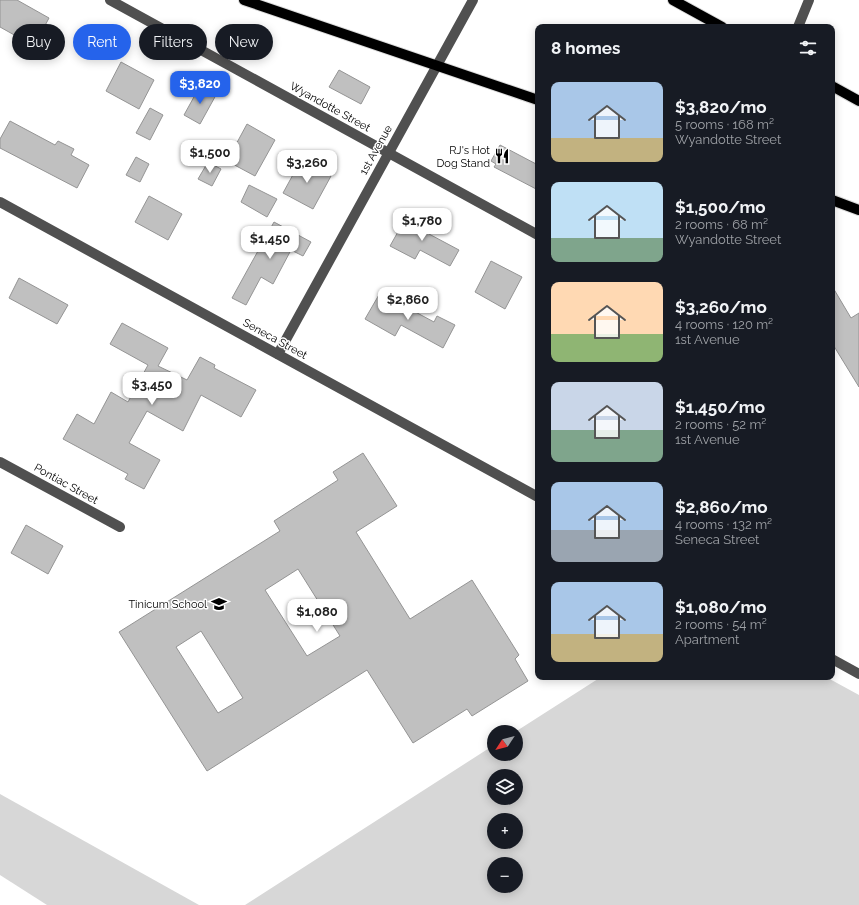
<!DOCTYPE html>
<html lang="en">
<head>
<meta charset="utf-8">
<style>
	:root { --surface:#171b24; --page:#20242c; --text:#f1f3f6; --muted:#9ea1a6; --accent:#2563eb }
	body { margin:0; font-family:Raleway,sans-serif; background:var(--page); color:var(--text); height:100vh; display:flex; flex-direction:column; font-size:15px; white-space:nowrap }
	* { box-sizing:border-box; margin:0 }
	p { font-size:13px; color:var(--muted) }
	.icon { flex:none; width:22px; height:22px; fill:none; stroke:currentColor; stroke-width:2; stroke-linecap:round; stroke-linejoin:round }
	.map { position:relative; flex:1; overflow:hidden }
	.details { position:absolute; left:535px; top:24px; width:300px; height:656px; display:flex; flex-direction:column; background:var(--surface); border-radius:8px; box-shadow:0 2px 10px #0003 }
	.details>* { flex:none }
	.guide { position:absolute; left:12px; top:24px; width:380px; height:36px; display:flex; gap:8px }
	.needle { width:26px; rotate:234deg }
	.fabs { position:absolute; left:487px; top:725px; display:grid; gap:8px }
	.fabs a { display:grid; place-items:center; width:36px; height:36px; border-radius:50%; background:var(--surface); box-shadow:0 2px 10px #0003; font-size:20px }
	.price { position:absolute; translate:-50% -34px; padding:0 9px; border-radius:8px; background:#fff; color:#222; font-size:13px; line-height:26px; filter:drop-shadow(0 1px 2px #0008) }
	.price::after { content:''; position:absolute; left:50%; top:24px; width:12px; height:9px; margin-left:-6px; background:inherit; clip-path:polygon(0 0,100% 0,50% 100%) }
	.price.on { background:var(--accent); color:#fff }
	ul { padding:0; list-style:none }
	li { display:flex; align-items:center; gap:12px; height:100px; padding:0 16px }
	li span { display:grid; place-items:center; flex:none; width:112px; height:80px; border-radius:8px; color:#555 }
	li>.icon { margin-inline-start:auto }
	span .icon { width:48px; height:48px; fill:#fffc; stroke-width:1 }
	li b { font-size:17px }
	h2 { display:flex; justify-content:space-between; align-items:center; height:48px; padding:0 16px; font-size:17px }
	.pill { padding:0 14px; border-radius:18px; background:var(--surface); box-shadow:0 2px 10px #0003; font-size:14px; line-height:36px }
	.pill.on { background:var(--accent); color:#fff }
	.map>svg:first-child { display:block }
	.green { fill:#d7d7d7; fill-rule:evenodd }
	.building { fill:#c0c0c0; stroke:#949494; fill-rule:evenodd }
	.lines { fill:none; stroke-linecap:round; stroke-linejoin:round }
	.major-casing { stroke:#dbdbdb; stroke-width:12 }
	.minor { stroke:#505050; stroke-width:10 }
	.major { stroke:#000; stroke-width:10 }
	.labels { text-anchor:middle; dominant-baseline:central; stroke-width:3; stroke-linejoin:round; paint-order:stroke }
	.street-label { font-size:11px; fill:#000; stroke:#fff }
	.poi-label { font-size:11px; fill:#000; stroke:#fff; text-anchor:end }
</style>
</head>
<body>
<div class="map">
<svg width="859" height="905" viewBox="0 0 859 905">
	<rect width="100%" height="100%" fill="#fff"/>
	<g class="green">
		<path d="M601 677H826L859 695V905H245L494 745V754H516L515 732ZM494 776H516V798H494ZM494 820H516V842H494ZM494 864H516V886H494Z"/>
		<polygon points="0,794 199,905 47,905 0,875"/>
	</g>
	<g class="building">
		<polygon points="0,0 17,0 49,18 34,46 0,27"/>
		<polygon points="121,62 154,80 139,109 106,91"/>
		<polygon points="339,70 370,87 361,104 329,87"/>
		<polygon points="200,86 216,95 200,124 184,115"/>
		<polygon points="150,108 163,115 150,140 136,133"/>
		<polygon points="10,121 55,145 58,141 74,149 71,155 89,165 77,188 0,148 0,139"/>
		<polygon points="247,124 275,140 255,176 227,161"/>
		<polygon points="500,145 538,165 538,190 494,167 496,164 491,161"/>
		<polygon points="136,157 149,164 140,182 126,175"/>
		<polygon points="301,160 331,176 313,209 283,193"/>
		<polygon points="208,162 221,169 212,186 198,179"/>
		<polygon points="249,185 277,199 267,217 241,202"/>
		<polygon points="149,196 182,214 168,240 135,222"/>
		<polygon points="408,214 433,228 429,234 459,250 450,266 420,250 415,259 390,246"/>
		<polygon points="274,222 311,242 303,256 291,250 273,284 261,277 246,305 232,298"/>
		<polygon points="491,261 522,277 505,309 475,292"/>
		<polygon points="19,278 68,305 57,324 9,298"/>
		<polygon points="832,286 851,318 859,313 859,387 832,343"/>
		<polygon points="380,293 434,322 437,316 455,325 443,348 401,325 395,336 365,319"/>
		<polygon points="122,323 168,348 158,366 187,380 200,357 215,365 214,368 256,390 241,417 201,395 183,431 147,411 129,443 160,460 144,489 125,479 128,474 63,439 77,414 94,424 111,392 128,402 148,365 110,344"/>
		<path d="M363 453 397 506 356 532 410 619 472 580 519 655 515 659 528 681 472 716 467 709 413 743 367 670 207 771 119 632 280 531 274 521 338 480 333 472ZM298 569 340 636 307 656 265 590ZM201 631 243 698 218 713 176 647Z"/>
		<polygon points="26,525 63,546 48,574 11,553"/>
	</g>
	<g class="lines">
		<g class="major-casing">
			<g id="major">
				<polyline points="244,0 538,100"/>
				<polyline points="673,0 722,27"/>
				<polyline points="832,86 859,101"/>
				<polyline points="832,200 859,210"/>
			</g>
		</g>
		<g class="minor">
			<polyline points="110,0 538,235"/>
			<polyline points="798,27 809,0"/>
			<polyline points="0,202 538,497"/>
			<polyline points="278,354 473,0"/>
			<polyline points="0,462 120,527"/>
			<polyline points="832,659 859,674"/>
		</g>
		<use href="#major" class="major"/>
	</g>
	<defs>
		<g id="restaurant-bare" transform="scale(1.2)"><path d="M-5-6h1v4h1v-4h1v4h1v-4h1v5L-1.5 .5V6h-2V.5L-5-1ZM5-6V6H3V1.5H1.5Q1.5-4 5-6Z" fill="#000" stroke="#fff" stroke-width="2.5" paint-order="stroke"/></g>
		<g id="school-bare" transform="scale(1.2)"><path d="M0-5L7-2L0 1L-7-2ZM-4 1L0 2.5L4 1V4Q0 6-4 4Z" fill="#000" stroke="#fff" stroke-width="2.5" paint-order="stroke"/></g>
	</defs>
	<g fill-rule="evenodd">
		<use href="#restaurant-bare" x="502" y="156"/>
		<use href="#school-bare" x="219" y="604"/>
	</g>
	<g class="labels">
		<g class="street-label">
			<text transform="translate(330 107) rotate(29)">Wyandotte Street</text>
			<text transform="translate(376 150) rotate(-61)">1st Avenue</text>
			<text transform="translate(275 339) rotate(29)">Seneca Street</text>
			<text transform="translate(66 484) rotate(29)">Pontiac Street</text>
		</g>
		<g class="poi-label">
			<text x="490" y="150">RJ's Hot<tspan x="490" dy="13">Dog Stand</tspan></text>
			<text x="207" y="604">Tinicum School</text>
		</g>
	</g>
</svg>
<div class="fabs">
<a><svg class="needle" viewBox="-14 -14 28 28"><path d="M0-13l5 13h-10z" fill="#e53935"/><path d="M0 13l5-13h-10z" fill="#9ea1a6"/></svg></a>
<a><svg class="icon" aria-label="layers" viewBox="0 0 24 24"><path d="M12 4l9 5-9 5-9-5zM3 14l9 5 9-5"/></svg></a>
<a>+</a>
<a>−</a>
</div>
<b class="price on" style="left:200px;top:105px">$3,820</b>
<b class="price" style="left:210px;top:174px">$1,500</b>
<b class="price" style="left:307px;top:184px">$3,260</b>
<b class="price" style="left:422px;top:242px">$1,780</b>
<b class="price" style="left:270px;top:260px">$1,450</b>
<b class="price" style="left:408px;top:321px">$2,860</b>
<b class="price" style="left:152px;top:406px">$3,450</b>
<b class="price" style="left:317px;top:633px">$1,080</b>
<div class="guide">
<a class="pill">Buy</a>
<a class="pill on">Rent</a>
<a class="pill">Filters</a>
<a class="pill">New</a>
</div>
<section class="details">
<h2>8 homes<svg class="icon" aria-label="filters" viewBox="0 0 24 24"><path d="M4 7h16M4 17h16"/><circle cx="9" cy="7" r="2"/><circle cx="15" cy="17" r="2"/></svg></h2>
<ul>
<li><span style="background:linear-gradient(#a9c7e8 70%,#c2b280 0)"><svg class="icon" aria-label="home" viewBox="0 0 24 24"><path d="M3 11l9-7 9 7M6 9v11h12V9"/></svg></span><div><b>$3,820/mo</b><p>5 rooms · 168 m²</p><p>Wyandotte Street</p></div></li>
<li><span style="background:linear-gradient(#bfe0f5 70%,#7fa58c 0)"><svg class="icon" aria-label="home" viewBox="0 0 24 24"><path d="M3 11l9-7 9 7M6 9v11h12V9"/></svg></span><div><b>$1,500/mo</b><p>2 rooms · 68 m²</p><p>Wyandotte Street</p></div></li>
<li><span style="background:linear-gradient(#ffd9b3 65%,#8fb573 0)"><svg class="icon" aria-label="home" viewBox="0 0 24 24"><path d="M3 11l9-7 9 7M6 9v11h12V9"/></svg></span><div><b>$3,260/mo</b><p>4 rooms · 120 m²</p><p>1st Avenue</p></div></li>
<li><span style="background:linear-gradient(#c9d6e8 60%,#7fa58c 0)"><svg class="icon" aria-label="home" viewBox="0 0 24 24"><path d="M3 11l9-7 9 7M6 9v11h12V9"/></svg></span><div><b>$1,450/mo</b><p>2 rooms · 52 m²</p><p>1st Avenue</p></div></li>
<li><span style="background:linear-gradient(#a9c7e8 60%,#9aa5b1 0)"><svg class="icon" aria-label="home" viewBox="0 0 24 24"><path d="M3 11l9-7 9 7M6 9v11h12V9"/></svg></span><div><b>$2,860/mo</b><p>4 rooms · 132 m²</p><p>Seneca Street</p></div></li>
<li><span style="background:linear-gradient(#a9c7e8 65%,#c2b280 0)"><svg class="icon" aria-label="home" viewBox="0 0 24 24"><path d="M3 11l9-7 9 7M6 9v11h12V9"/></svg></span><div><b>$1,080/mo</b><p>2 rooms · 54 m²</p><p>Apartment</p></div></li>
</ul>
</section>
</div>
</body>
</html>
